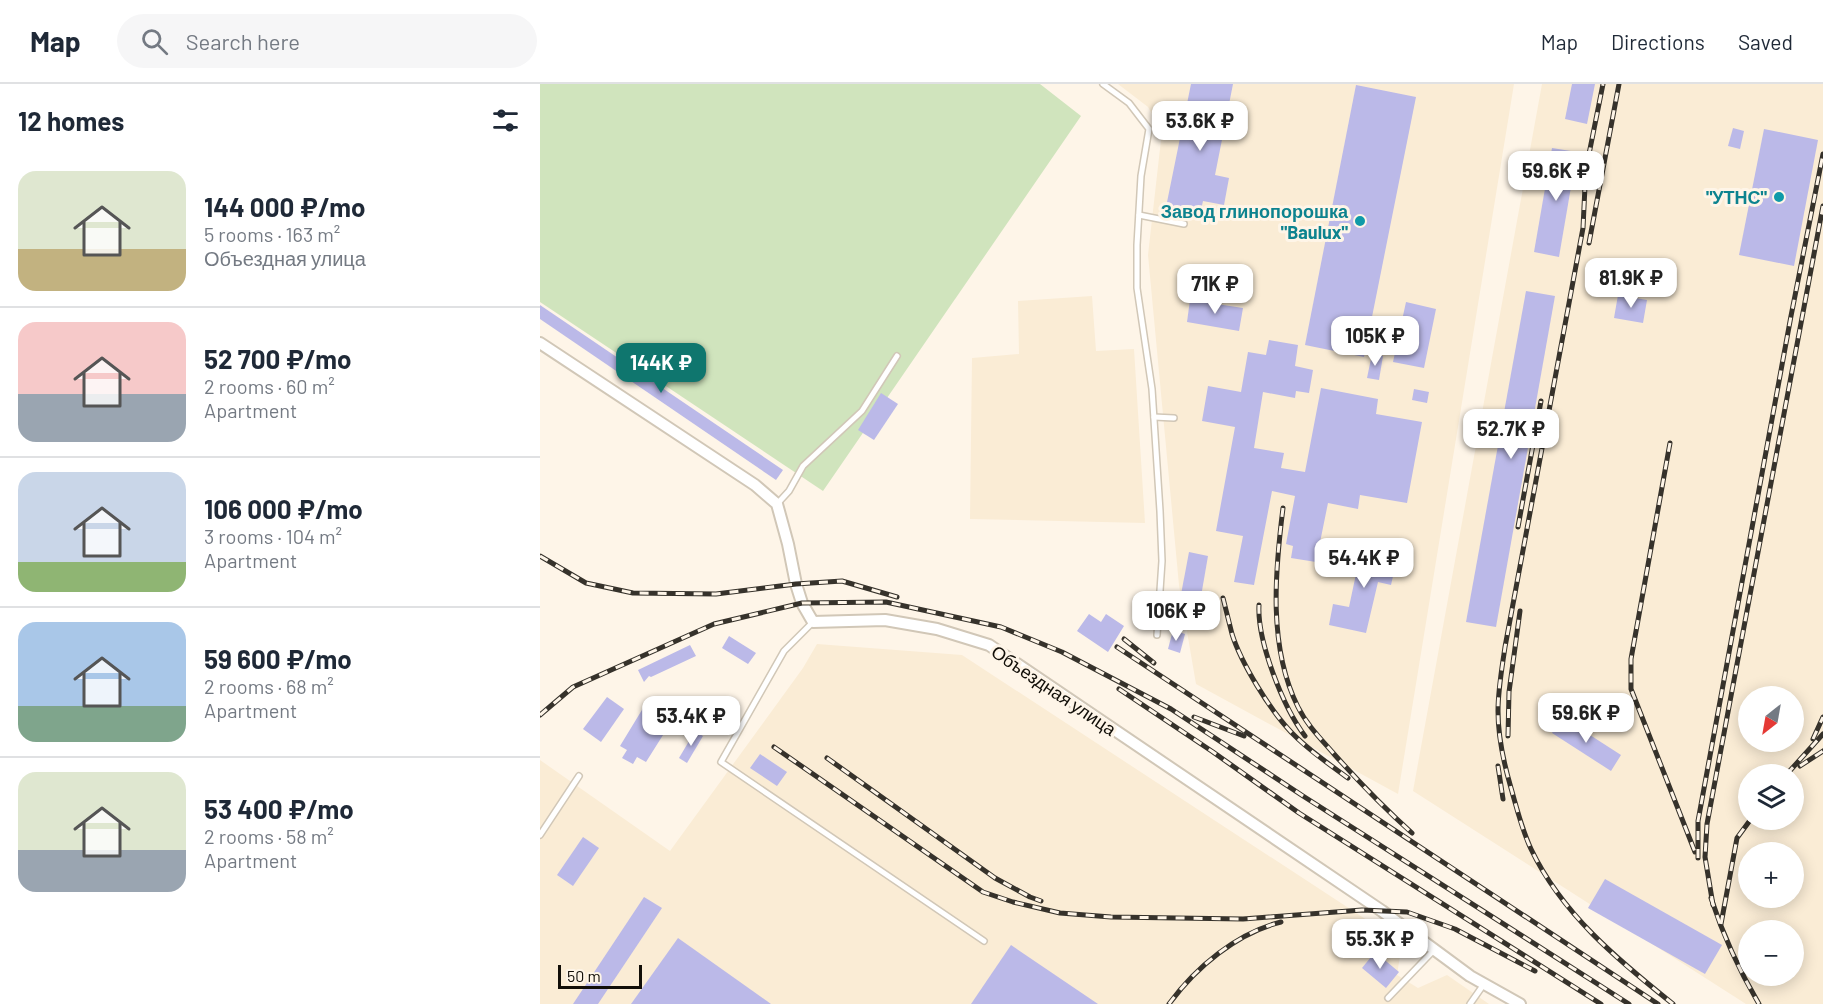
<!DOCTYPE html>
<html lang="en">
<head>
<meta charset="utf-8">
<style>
	:root { --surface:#fff; --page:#f6f6f7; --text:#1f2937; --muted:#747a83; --line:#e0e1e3; --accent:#0f766e }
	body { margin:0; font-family:Barlow,sans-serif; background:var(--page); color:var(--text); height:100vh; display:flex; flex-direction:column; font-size:22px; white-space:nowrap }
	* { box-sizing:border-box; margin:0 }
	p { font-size:20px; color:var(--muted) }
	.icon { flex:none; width:33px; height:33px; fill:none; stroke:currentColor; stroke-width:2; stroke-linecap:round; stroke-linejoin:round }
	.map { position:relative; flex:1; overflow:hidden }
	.panel { display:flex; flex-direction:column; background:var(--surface); width:540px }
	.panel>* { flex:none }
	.needle { width:39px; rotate:211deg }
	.controls { position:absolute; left:1198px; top:602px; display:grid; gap:12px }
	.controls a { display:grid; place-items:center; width:66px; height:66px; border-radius:50%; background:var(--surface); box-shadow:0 3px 15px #0003; font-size:30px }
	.scale { position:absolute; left:18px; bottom:15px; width:84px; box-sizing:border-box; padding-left:6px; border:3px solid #110e08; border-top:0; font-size:16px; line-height:21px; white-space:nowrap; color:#110e08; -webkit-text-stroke:4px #fef5e8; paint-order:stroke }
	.price { position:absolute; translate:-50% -51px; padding:0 14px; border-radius:12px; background:#fff; color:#222; font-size:20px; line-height:39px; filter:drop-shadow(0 2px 3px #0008) }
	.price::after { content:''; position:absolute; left:50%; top:36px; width:18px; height:14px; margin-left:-9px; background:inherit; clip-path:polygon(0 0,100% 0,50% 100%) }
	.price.on { background:var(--accent); color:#fff }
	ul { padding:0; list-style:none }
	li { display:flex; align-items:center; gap:18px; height:150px; padding:0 18px }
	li+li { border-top:2px solid var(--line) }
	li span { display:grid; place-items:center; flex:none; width:168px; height:120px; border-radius:18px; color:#555 }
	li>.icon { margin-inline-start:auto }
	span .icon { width:72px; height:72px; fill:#fffc; stroke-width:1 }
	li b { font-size:26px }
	h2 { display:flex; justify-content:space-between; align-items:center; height:72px; padding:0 18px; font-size:26px }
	header { display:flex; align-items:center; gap:36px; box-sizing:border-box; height:84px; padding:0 30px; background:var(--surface); border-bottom:2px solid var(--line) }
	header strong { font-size:28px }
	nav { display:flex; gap:33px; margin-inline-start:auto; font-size:21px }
	.search { width:420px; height:54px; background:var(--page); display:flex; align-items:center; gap:15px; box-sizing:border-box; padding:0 21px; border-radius:33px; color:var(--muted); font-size:22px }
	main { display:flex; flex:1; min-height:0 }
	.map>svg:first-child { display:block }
	.built { fill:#faecd5; fill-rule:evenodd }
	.green { fill:#d0e4bd }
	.building { fill:#bbb9e8 }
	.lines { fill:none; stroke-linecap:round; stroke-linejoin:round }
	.lane-casing { stroke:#d1c7b7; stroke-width:8 }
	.street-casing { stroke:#d1c7b7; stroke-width:14 }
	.lane { stroke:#fff; stroke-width:5 }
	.street { stroke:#fff; stroke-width:10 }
	.rail-casing { stroke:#36322b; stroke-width:5 }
	.rail { stroke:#fef5e8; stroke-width:3; stroke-dasharray:9; stroke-linecap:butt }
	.culture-dot { fill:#0f9aa8; stroke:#fef5e8; stroke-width:2 }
	.labels { text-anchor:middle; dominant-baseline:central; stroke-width:6; stroke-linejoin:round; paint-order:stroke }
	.culture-label { font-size:18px; font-weight:bold; fill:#0d838f; stroke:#fef5e8; text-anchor:end }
	.street-label { font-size:18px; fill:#110e08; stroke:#fef5e8 }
</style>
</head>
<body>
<header>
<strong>Map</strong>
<div class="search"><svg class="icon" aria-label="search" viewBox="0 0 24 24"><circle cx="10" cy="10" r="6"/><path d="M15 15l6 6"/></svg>Search here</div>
<nav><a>Map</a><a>Directions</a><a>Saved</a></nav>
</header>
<main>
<section class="panel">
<h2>12 homes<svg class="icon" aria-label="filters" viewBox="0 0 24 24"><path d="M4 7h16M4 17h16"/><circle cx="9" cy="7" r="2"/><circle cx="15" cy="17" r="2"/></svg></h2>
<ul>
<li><span style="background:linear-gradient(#dfe7d0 65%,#c2b280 0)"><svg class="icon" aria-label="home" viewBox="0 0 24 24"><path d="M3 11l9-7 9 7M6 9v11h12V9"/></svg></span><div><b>144 000 ₽/mo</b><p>5 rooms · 163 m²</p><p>Объездная улица</p></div></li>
<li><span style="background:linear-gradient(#f6c9c9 60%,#9aa5b1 0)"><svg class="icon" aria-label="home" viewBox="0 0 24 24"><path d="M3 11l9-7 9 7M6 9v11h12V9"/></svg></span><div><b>52 700 ₽/mo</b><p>2 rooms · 60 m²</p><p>Apartment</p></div></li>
<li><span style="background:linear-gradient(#c9d6e8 75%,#8fb573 0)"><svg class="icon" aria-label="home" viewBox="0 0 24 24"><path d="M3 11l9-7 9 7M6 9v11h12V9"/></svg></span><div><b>106 000 ₽/mo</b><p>3 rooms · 104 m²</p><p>Apartment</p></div></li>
<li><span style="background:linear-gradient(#a9c7e8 70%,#7fa58c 0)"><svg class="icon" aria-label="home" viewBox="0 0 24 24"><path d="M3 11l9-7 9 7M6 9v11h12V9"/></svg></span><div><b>59 600 ₽/mo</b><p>2 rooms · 68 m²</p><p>Apartment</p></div></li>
<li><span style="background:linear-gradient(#dfe7d0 65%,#9aa5b1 0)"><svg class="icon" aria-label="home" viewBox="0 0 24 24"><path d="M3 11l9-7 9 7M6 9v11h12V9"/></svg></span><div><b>53 400 ₽/mo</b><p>2 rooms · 58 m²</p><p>Apartment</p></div></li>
</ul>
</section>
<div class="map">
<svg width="1283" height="920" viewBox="0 0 1283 920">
	<rect width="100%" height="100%" fill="#fef5e8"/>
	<g class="built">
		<polygon points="578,0 974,0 858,710 656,600 639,501 608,171 622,47 608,23"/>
		<path d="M1002 0H1283V920H1206L873 707ZM1209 612H1254V657H1209ZM1209 690H1254V735H1209ZM1209 768H1254V813H1209ZM1209 846H1254V891H1209Z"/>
		<polygon points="552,212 556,267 594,265 605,439 430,435 432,274 479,270 478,217"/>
		<polygon points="277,560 422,571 862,859 857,891 878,904 907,891 949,920 0,920 0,676 130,767 263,584"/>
	</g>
	<polygon class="green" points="0,0 500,0 541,32 283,407 0,218"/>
	<g class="building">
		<polygon points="651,0 693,0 675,91 689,94 684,121 663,117 659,135 625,128"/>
		<polygon points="1032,0 1055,0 1047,40 1025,35"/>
		<polygon points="816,1 876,13 824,273 765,261"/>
		<polygon points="1193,44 1204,47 1200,65 1188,62"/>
		<polygon points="1224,45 1278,56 1254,182 1199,171"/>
		<polygon points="1012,64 1037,68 1019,173 994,168"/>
		<polygon points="986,207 1015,212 956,543 926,538"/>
		<polygon points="1078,211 1107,216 1103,239 1074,234"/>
		<polygon points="650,216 703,224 699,247 647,238"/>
		<polygon points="866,218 896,225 884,284 853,278"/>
		<polygon points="0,221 243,386 236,396 0,235"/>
		<polygon points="729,256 758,261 755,282 773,286 769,309 756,307 755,314 723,308 714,364 744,369 741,384 765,388 781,304 838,315 836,330 882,338 867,419 820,411 818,425 788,419 776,478 751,474 753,462 746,460 755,412 732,407 714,501 694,498 703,452 676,447 695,343 662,337 668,302 701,308 708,268 726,271"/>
		<polygon points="832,270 843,272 839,296 827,294"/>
		<polygon points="874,305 889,308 887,319 872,316"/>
		<polygon points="341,309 358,320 334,356 318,346"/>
		<polygon points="823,457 843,461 840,475 856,479 851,501 838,498 826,549 789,541 793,520 809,523"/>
		<polygon points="649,468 668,472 659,524 639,521"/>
		<polygon points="549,530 561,538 566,530 584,542 568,568 537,547"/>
		<polygon points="633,546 645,550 640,569 628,565"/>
		<polygon points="189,552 216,569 208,580 182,564"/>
		<polygon points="150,561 156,572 111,593 109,592 104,598 98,586"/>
		<polygon points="67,613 84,625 61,658 43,645"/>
		<polygon points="108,616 135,632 106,678 97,673 93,680 82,674 87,666 80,662"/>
		<polygon points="1022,633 1081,671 1071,687 1012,649"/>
		<polygon points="155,647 163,652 147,679 139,674"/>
		<polygon points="220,670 247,688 237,702 210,684"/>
		<polygon points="43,753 59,764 33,802 17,791"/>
		<polygon points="1065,795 1182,861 1165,890 1048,824"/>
		<polygon points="104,813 122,824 58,920 33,920"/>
		<polygon points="138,854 231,920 91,920"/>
		<polygon points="471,861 558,920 431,920"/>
		<polygon points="835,868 859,888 846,904 822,884"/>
	</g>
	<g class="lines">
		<g class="lane-casing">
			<g id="lane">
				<polyline points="563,0 589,19 609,45 601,92 597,161 597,204 612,305 620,427 622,477 617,551"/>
				<polyline points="599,131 644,140"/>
				<polyline points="614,333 634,334"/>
				<polyline points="237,420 249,407 263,382 322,327 357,272"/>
				<polyline points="273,538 244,567 181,678 444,857"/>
				<polyline points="0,751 39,692"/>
				<polyline points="848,914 894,866"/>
				<polyline points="930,920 944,900"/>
			</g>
		</g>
		<g class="street-casing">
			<polyline id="street" points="0,259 215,401 237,420 248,460 256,500 262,519 273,538 345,536 397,545 449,561 842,827 930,892 980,920"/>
		</g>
		<use href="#lane" class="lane"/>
		<use href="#street" class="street"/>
		<g class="rail-casing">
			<g id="rail">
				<path d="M1046 81 1043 144 965 563C962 584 958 606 958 627 958 653 964 680 971 704 977 725 982 746 991 765 1022 830 1078 876 1133 920"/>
				<polyline points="1045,90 1063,0"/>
				<polyline points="1049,159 1079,0"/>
				<polyline points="1130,359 1091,575 1091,605 1155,768"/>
				<path d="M743 424C735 488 728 563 758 623 767 641 781 655 794 670 820 699 843 723 872 749"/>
				<polyline points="978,443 1001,317"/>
				<polyline points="0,472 46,499 93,509 176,510 256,500 302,497 357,513"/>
				<path d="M683 514C686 526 689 538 692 550 701 579 730 626 751 648 768 666 789 680 808 694"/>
				<path d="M719 521C717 557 743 623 765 652"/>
				<polyline points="584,555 614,579"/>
				<polyline points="577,563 1118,920"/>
				<polyline points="579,605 673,668 759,729 1061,920"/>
				<polyline points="0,631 33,603 174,540 262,519 346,518 461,543 522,568 631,625 763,712 1089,920"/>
				<polyline points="654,633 704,652"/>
				<polyline points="968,652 969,608 980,527"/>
				<polyline points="1273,655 1283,633"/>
				<polyline points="234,663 443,808 473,818 520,829 571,833 703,835 822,826 867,828 915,845 995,887"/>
				<polyline points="287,674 455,794 490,813 501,817"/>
				<polyline points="958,682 963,715"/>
				<polyline points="1260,682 1283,667"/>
				<polyline points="1247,690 1283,650"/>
				<polyline points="1158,774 1158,737 1251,232 1283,70"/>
				<path d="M1171 814C1183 851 1199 886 1219 920"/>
				<polyline points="1173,821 1165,773 1167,740 1283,122"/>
				<polyline points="1181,840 1197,754 1211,735"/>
				<path d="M629 920C656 883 697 849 741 838"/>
			</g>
		</g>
		<use href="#rail" class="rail"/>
	</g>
	<g class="culture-dot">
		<circle cx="1239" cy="113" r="6"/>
		<circle cx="820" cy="137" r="6"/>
	</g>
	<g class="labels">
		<g class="culture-label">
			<text x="1227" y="113">"УТНС"</text>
			<text x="808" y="127">Завод глинопорошка<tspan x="808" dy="21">"Baulux"</tspan></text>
		</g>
		<g class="street-label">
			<text transform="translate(514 606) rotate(34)">Объездная улица</text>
		</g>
	</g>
</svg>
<div class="controls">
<a><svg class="needle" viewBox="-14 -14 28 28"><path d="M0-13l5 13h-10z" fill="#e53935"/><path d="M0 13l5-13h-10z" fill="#747a83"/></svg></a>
<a><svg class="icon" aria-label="layers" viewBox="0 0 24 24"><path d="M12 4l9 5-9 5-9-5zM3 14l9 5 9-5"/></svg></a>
<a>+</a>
<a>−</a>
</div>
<div class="scale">50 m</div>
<b class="price" style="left:660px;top:68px">53.6K ₽</b>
<b class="price" style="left:1016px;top:118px">59.6K ₽</b>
<b class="price" style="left:1091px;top:225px">81.9K ₽</b>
<b class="price" style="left:675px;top:231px">71K ₽</b>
<b class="price" style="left:835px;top:283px">105K ₽</b>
<b class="price on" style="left:121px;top:310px">144K ₽</b>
<b class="price" style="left:971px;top:376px">52.7K ₽</b>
<b class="price" style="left:824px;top:505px">54.4K ₽</b>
<b class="price" style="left:636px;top:558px">106K ₽</b>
<b class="price" style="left:1046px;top:660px">59.6K ₽</b>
<b class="price" style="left:151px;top:663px">53.4K ₽</b>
<b class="price" style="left:840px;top:886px">55.3K ₽</b>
</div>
</main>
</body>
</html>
